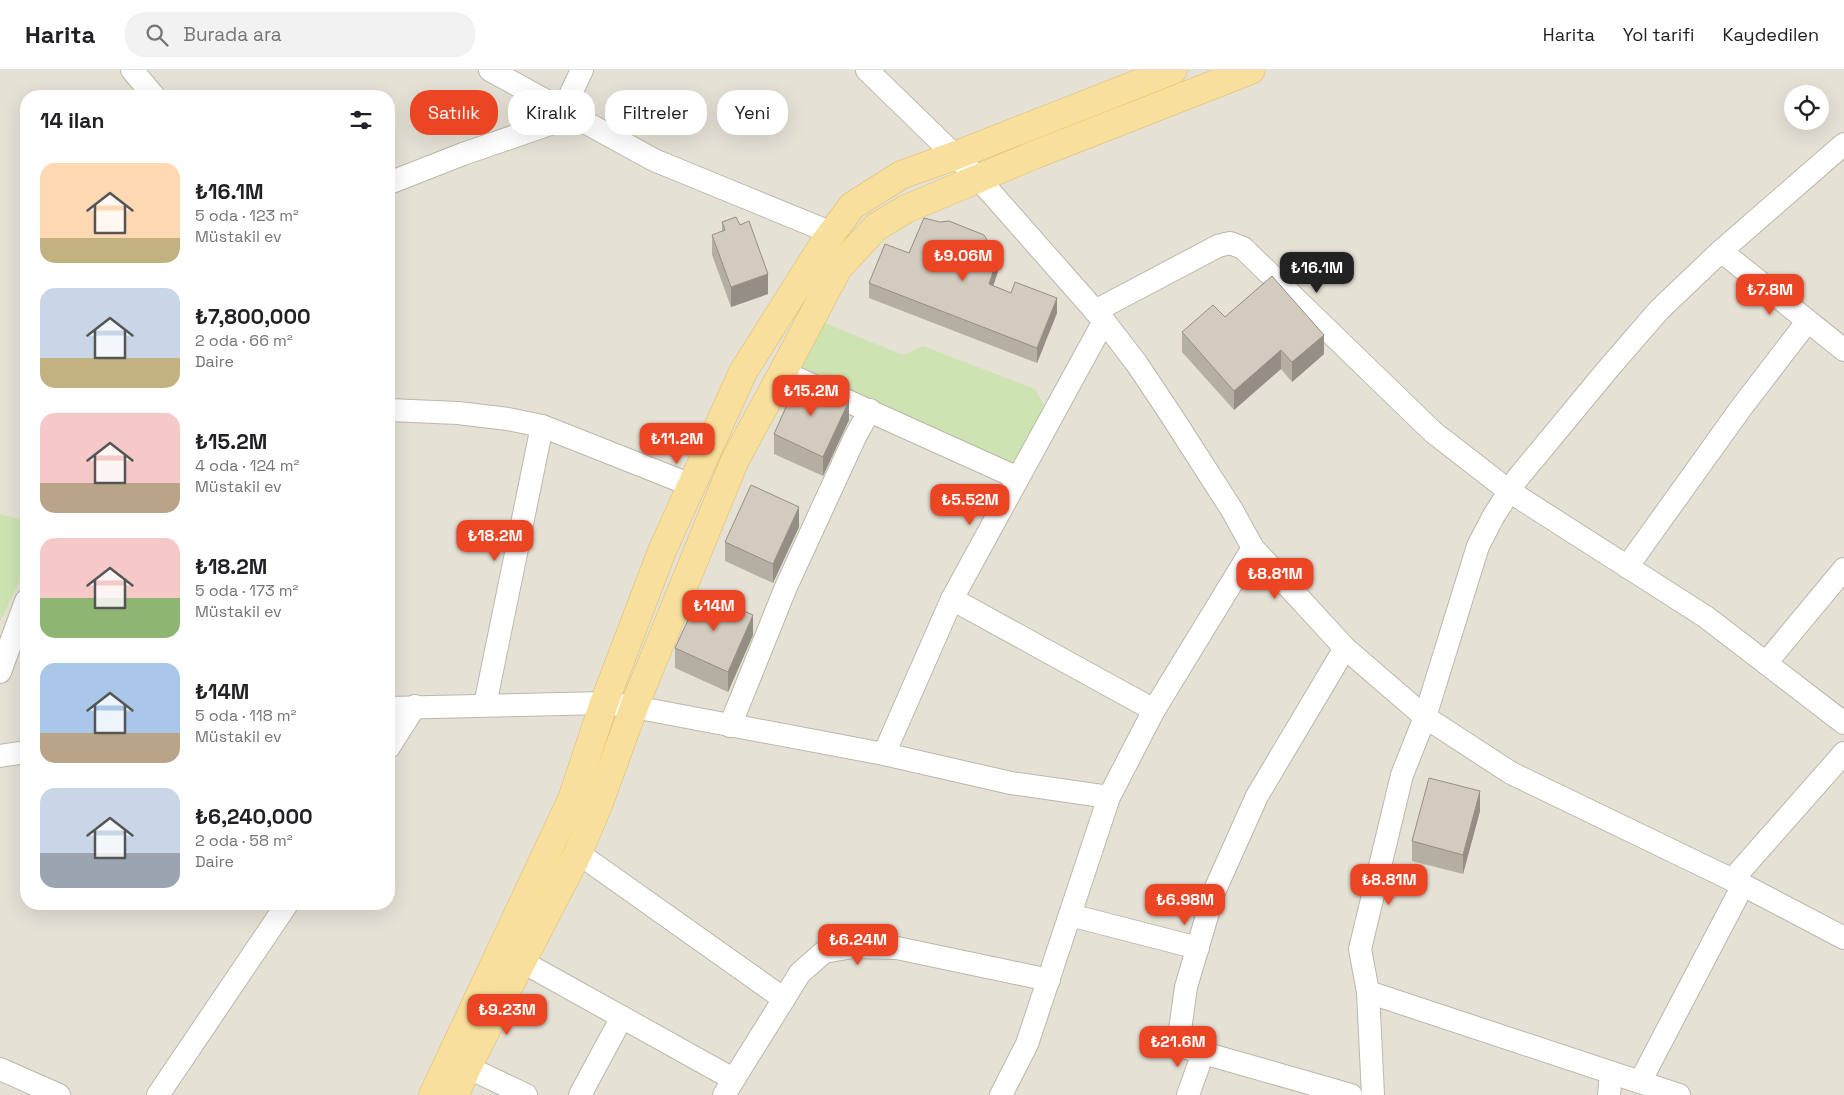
<!DOCTYPE html>
<html lang="tr">
<head>
<meta charset="utf-8">
<style>
	:root { --surface:#fff; --page:#f2f2f2; --text:#202124; --muted:#757577; --line:#e0e0e0; --accent:#ec4524 }
	body { margin:0; font-family:"Space Grotesk",sans-serif; background:var(--page); color:var(--text); height:100vh; display:flex; flex-direction:column; font-size:19px; white-space:nowrap }
	* { box-sizing:border-box; margin:0 }
	p { font-size:16px; color:var(--muted) }
	.icon { flex:none; width:28px; height:28px; fill:none; stroke:currentColor; stroke-width:2; stroke-linecap:round; stroke-linejoin:round }
	.map { position:relative; flex:1; overflow:hidden }
	.panel { position:absolute; left:20px; top:20px; width:375px; height:820px; display:flex; flex-direction:column; background:var(--surface); border-radius:20px; box-shadow:0 5px 20px #0002 }
	.panel>* { flex:none }
	.hud { position:absolute; left:410px; top:20px; width:475px; height:45px; display:flex; gap:10px }
	.fabs { position:absolute; left:1784px; top:15px; display:grid; gap:10px }
	.fabs a { display:grid; place-items:center; width:45px; height:45px; border-radius:50%; background:var(--surface); box-shadow:0 5px 20px #0002; font-size:25px }
	.price { position:absolute; translate:-50% -42px; padding:0 11px; border-radius:10px; background:var(--accent); color:#fff; font-size:16px; line-height:32px; filter:drop-shadow(0 1px 2px #0008) }
	.price::after { content:''; position:absolute; left:50%; top:30px; width:15px; height:11px; margin-left:-8px; background:inherit; clip-path:polygon(0 0,100% 0,50% 100%) }
	.price.current { background:#222; color:#fff }
	ul { padding:0; list-style:none }
	li { display:flex; align-items:center; gap:15px; height:125px; padding:0 20px }
	li span { display:grid; place-items:center; flex:none; width:140px; height:100px; border-radius:15px; color:#555 }
	li>.icon { margin-inline-start:auto }
	span .icon { width:60px; height:60px; fill:#fffc; stroke-width:1 }
	li b { font-size:21px }
	h2 { display:flex; justify-content:space-between; align-items:center; height:60px; padding:0 20px; font-size:21px }
	.tag { padding:0 18px; border-radius:20px; background:var(--surface); box-shadow:0 5px 20px #0002; font-size:18px; line-height:45px }
	.tag.current { background:var(--accent); color:#fff }
	header { display:flex; align-items:center; gap:30px; box-sizing:border-box; height:70px; padding:0 25px; background:var(--surface); border-bottom:1px solid var(--line) }
	header strong { font-size:24px }
	nav { display:flex; gap:28px; margin-inline-start:auto; font-size:18px }
	.search { width:350px; height:45px; background:var(--page); display:flex; align-items:center; gap:12px; box-sizing:border-box; padding:0 18px; border-radius:20px; color:var(--muted); font-size:19px }
	.map>svg:first-child { display:block }
	.residential { fill:#e6e1d5; fill-rule:evenodd }
	.green { fill:#cde4b2 }
	.lines { fill:none; stroke-linecap:round; stroke-linejoin:round }
	.minor-casing { stroke:#bdb7aa; stroke-width:24 }
	.major-casing { stroke:#dcbc6c; stroke-width:29 }
	.minor { stroke:#fff; stroke-width:22 }
	.major { stroke:#f8df9b; stroke-width:28 }
	.wall { fill:#b5afa3 }
	.shaded-wall { fill:#948e84 }
	.building { fill:#d3cbbd; stroke:#948e84 }
</style>
</head>
<body>
<header>
<strong>Harita</strong>
<div class="search"><svg class="icon" aria-label="search" viewBox="0 0 24 24"><circle cx="10" cy="10" r="6"/><path d="M15 15l6 6"/></svg>Burada ara</div>
<nav><a>Harita</a><a>Yol tarifi</a><a>Kaydedilen</a></nav>
</header>
<div class="map">
<svg width="1844" height="1025" viewBox="0 0 1844 1025">
	<rect width="100%" height="100%" fill="#f2efe7"/>
	<path class="residential" d="M0 0H1844V1025H0ZM1792 24H1820V51H1792ZM26 26H389V834H26Z"/>
	<g class="green">
		<polygon points="820,251 903,285 923,276 1035,319 1045,337 1016,398 798,296"/>
		<polygon points="0,444 26,451 26,497 0,552"/>
	</g>
	<g class="lines">
		<g class="minor-casing">
			<g id="minor">
				<polyline points="132,0 154,26"/>
				<polyline points="490,0 654,90 832,163"/>
				<polyline points="867,0 978,108 1104,251 1137,294 1171,345 1232,440 1253,478 1345,578 1425,647 1511,703 1743,815 1844,868"/>
				<polyline points="389,113 463,84 553,53 563,40 582,0"/>
				<polyline points="1721,181 1844,280"/>
				<polyline points="1095,241 1218,176 1230,173 1243,178 1433,362 1509,421 1706,547 1844,653"/>
				<polyline points="783,302 1018,408"/>
				<polyline points="389,340 458,343 508,349 542,356 691,415"/>
				<polyline points="1627,497 1741,338 1807,252"/>
				<polyline points="952,529 1154,640"/>
				<polyline points="1345,578 1257,726 1214,822 1186,917 1180,960 1181,970 1186,978 1351,1025"/>
				<polyline points="1766,593 1844,499"/>
				<polyline points="0,602 26,531"/>
				<polyline points="485,635 542,356"/>
				<polyline points="389,638 604,633 634,637 884,684 1011,713 1109,727"/>
				<polyline points="730,656 786,517 855,367 870,340"/>
				<polyline points="389,677 415,636"/>
				<polyline points="884,684 952,529 1104,251"/>
				<polyline points="0,686 26,682"/>
				<polyline points="578,783 784,929"/>
				<polyline points="1732,810 1844,683"/>
				<polyline points="1070,845 1198,878"/>
				<polyline points="521,891 733,1009"/>
				<polyline points="1368,922 1679,1025"/>
				<polyline points="467,997 526,1025"/>
				<polyline points="0,999 59,1025"/>
				<polyline points="1640,1012 1743,815"/>
				<polyline points="158,1025 287,834"/>
				<polyline points="580,1025 622,947"/>
				<polyline points="724,1025 800,903 824,882 853,877 897,878 1049,910"/>
				<polyline points="1001,1025 1027,974 1109,727 1154,640 1253,478"/>
				<polyline points="1188,1025 1203,983"/>
				<polyline points="1373,1025 1368,922 1360,879 1402,705 1425,647 1478,476 1493,447 1517,409 1608,299 1659,240 1721,181 1844,74"/>
				<polyline points="1609,1025 1611,1003"/>
			</g>
		</g>
		<g class="major-casing">
			<g id="major">
				<polyline points="433,1025 572,729 604,633 662,481 743,302 823,175 852,136 901,105 954,86 1173,0"/>
				<polyline points="455,1025 467,997 578,783 599,733 634,637 735,390 783,302 838,198 876,157 906,139 1034,85 1251,0"/>
			</g>
		</g>
		<use href="#minor" class="minor"/>
		<use href="#major" class="major"/>
	</g>
	<g class="wall">
		<polygon points="722,152 768,224 731,237 712,185 712,165 722,162"/>
		<polygon points="909,183 1001,192 993,216 1057,243 1037,293 869,228 869,213"/>
		<polygon points="1182,262 1324,284 1292,312 1281,299 1234,340 1182,282"/>
		<polygon points="849,350 823,406 774,384 774,364"/>
		<polygon points="799,457 773,513 725,491 725,472"/>
		<polygon points="753,565 728,622 675,598 675,578"/>
		<polygon points="1480,741 1463,804 1412,791 1412,771"/>
	</g>
	<g class="shaded-wall">
		<polygon points="1001,178 1001,192 989,229 989,214"/>
		<polygon points="768,204 768,224 731,237 731,217"/>
		<polygon points="1057,228 1057,243 1037,293 1037,278"/>
		<polygon points="1324,265 1324,284 1292,312 1292,292"/>
		<polygon points="1281,280 1281,299 1234,340 1234,321"/>
		<polygon points="849,331 849,350 823,406 823,387"/>
		<polygon points="799,437 799,457 773,513 773,494"/>
		<polygon points="753,545 753,565 728,622 728,602"/>
		<polygon points="1480,721 1480,741 1463,804 1463,785"/>
	</g>
	<g class="building">
		<polygon points="736,147 740,155 749,151 768,204 731,217 712,165 725,160 722,152"/>
		<polygon points="924,148 940,152 949,151 984,165 989,173 1001,178 989,214 1011,223 1015,212 1057,228 1037,278 869,213 885,174 909,183"/>
		<polygon points="1272,206 1324,265 1292,292 1281,280 1234,321 1182,262 1213,235 1225,247"/>
		<polygon points="799,308 849,331 823,387 774,364"/>
		<polygon points="751,415 799,437 773,494 725,472"/>
		<polygon points="701,522 753,545 728,602 675,578"/>
		<polygon points="1429,708 1480,721 1463,785 1412,771"/>
	</g>
</svg>
<div class="fabs">
<a><svg class="icon" aria-label="locate" viewBox="0 0 24 24"><circle cx="12" cy="12" r="6"/><path d="M12 2v4M12 18v4M2 12h4M18 12h4"/></svg></a>
</div>
<b class="price" style="left:963px;top:212px">₺9.06M</b>
<b class="price current" style="left:1317px;top:224px">₺16.1M</b>
<b class="price" style="left:1770px;top:246px">₺7.8M</b>
<b class="price" style="left:811px;top:347px">₺15.2M</b>
<b class="price" style="left:677px;top:395px">₺11.2M</b>
<b class="price" style="left:970px;top:456px">₺5.52M</b>
<b class="price" style="left:495px;top:492px">₺18.2M</b>
<b class="price" style="left:1275px;top:530px">₺8.81M</b>
<b class="price" style="left:714px;top:562px">₺14M</b>
<b class="price" style="left:1389px;top:836px">₺8.81M</b>
<b class="price" style="left:1185px;top:856px">₺6.98M</b>
<b class="price" style="left:858px;top:896px">₺6.24M</b>
<b class="price" style="left:507px;top:966px">₺9.23M</b>
<b class="price" style="left:1178px;top:998px">₺21.6M</b>
<div class="hud">
<a class="tag current">Satılık</a>
<a class="tag">Kiralık</a>
<a class="tag">Filtreler</a>
<a class="tag">Yeni</a>
</div>
<section class="panel">
<h2>14 ilan<svg class="icon" aria-label="filters" viewBox="0 0 24 24"><path d="M4 7h16M4 17h16"/><circle cx="9" cy="7" r="2"/><circle cx="15" cy="17" r="2"/></svg></h2>
<ul>
<li><span style="background:linear-gradient(#ffd9b3 75%,#c2b280 0)"><svg class="icon" aria-label="home" viewBox="0 0 24 24"><path d="M3 11l9-7 9 7M6 9v11h12V9"/></svg></span><div><b>₺16.1M</b><p>5 oda · 123 m²</p><p>Müstakil ev</p></div></li>
<li><span style="background:linear-gradient(#c9d6e8 70%,#c2b280 0)"><svg class="icon" aria-label="home" viewBox="0 0 24 24"><path d="M3 11l9-7 9 7M6 9v11h12V9"/></svg></span><div><b>₺7,800,000</b><p>2 oda · 66 m²</p><p>Daire</p></div></li>
<li><span style="background:linear-gradient(#f6c9c9 70%,#b9a48a 0)"><svg class="icon" aria-label="home" viewBox="0 0 24 24"><path d="M3 11l9-7 9 7M6 9v11h12V9"/></svg></span><div><b>₺15.2M</b><p>4 oda · 124 m²</p><p>Müstakil ev</p></div></li>
<li><span style="background:linear-gradient(#f6c9c9 60%,#8fb573 0)"><svg class="icon" aria-label="home" viewBox="0 0 24 24"><path d="M3 11l9-7 9 7M6 9v11h12V9"/></svg></span><div><b>₺18.2M</b><p>5 oda · 173 m²</p><p>Müstakil ev</p></div></li>
<li><span style="background:linear-gradient(#a9c7e8 70%,#b9a48a 0)"><svg class="icon" aria-label="home" viewBox="0 0 24 24"><path d="M3 11l9-7 9 7M6 9v11h12V9"/></svg></span><div><b>₺14M</b><p>5 oda · 118 m²</p><p>Müstakil ev</p></div></li>
<li><span style="background:linear-gradient(#c9d6e8 65%,#9aa5b1 0)"><svg class="icon" aria-label="home" viewBox="0 0 24 24"><path d="M3 11l9-7 9 7M6 9v11h12V9"/></svg></span><div><b>₺6,240,000</b><p>2 oda · 58 m²</p><p>Daire</p></div></li>
</ul>
</section>
</div>
</body>
</html>
